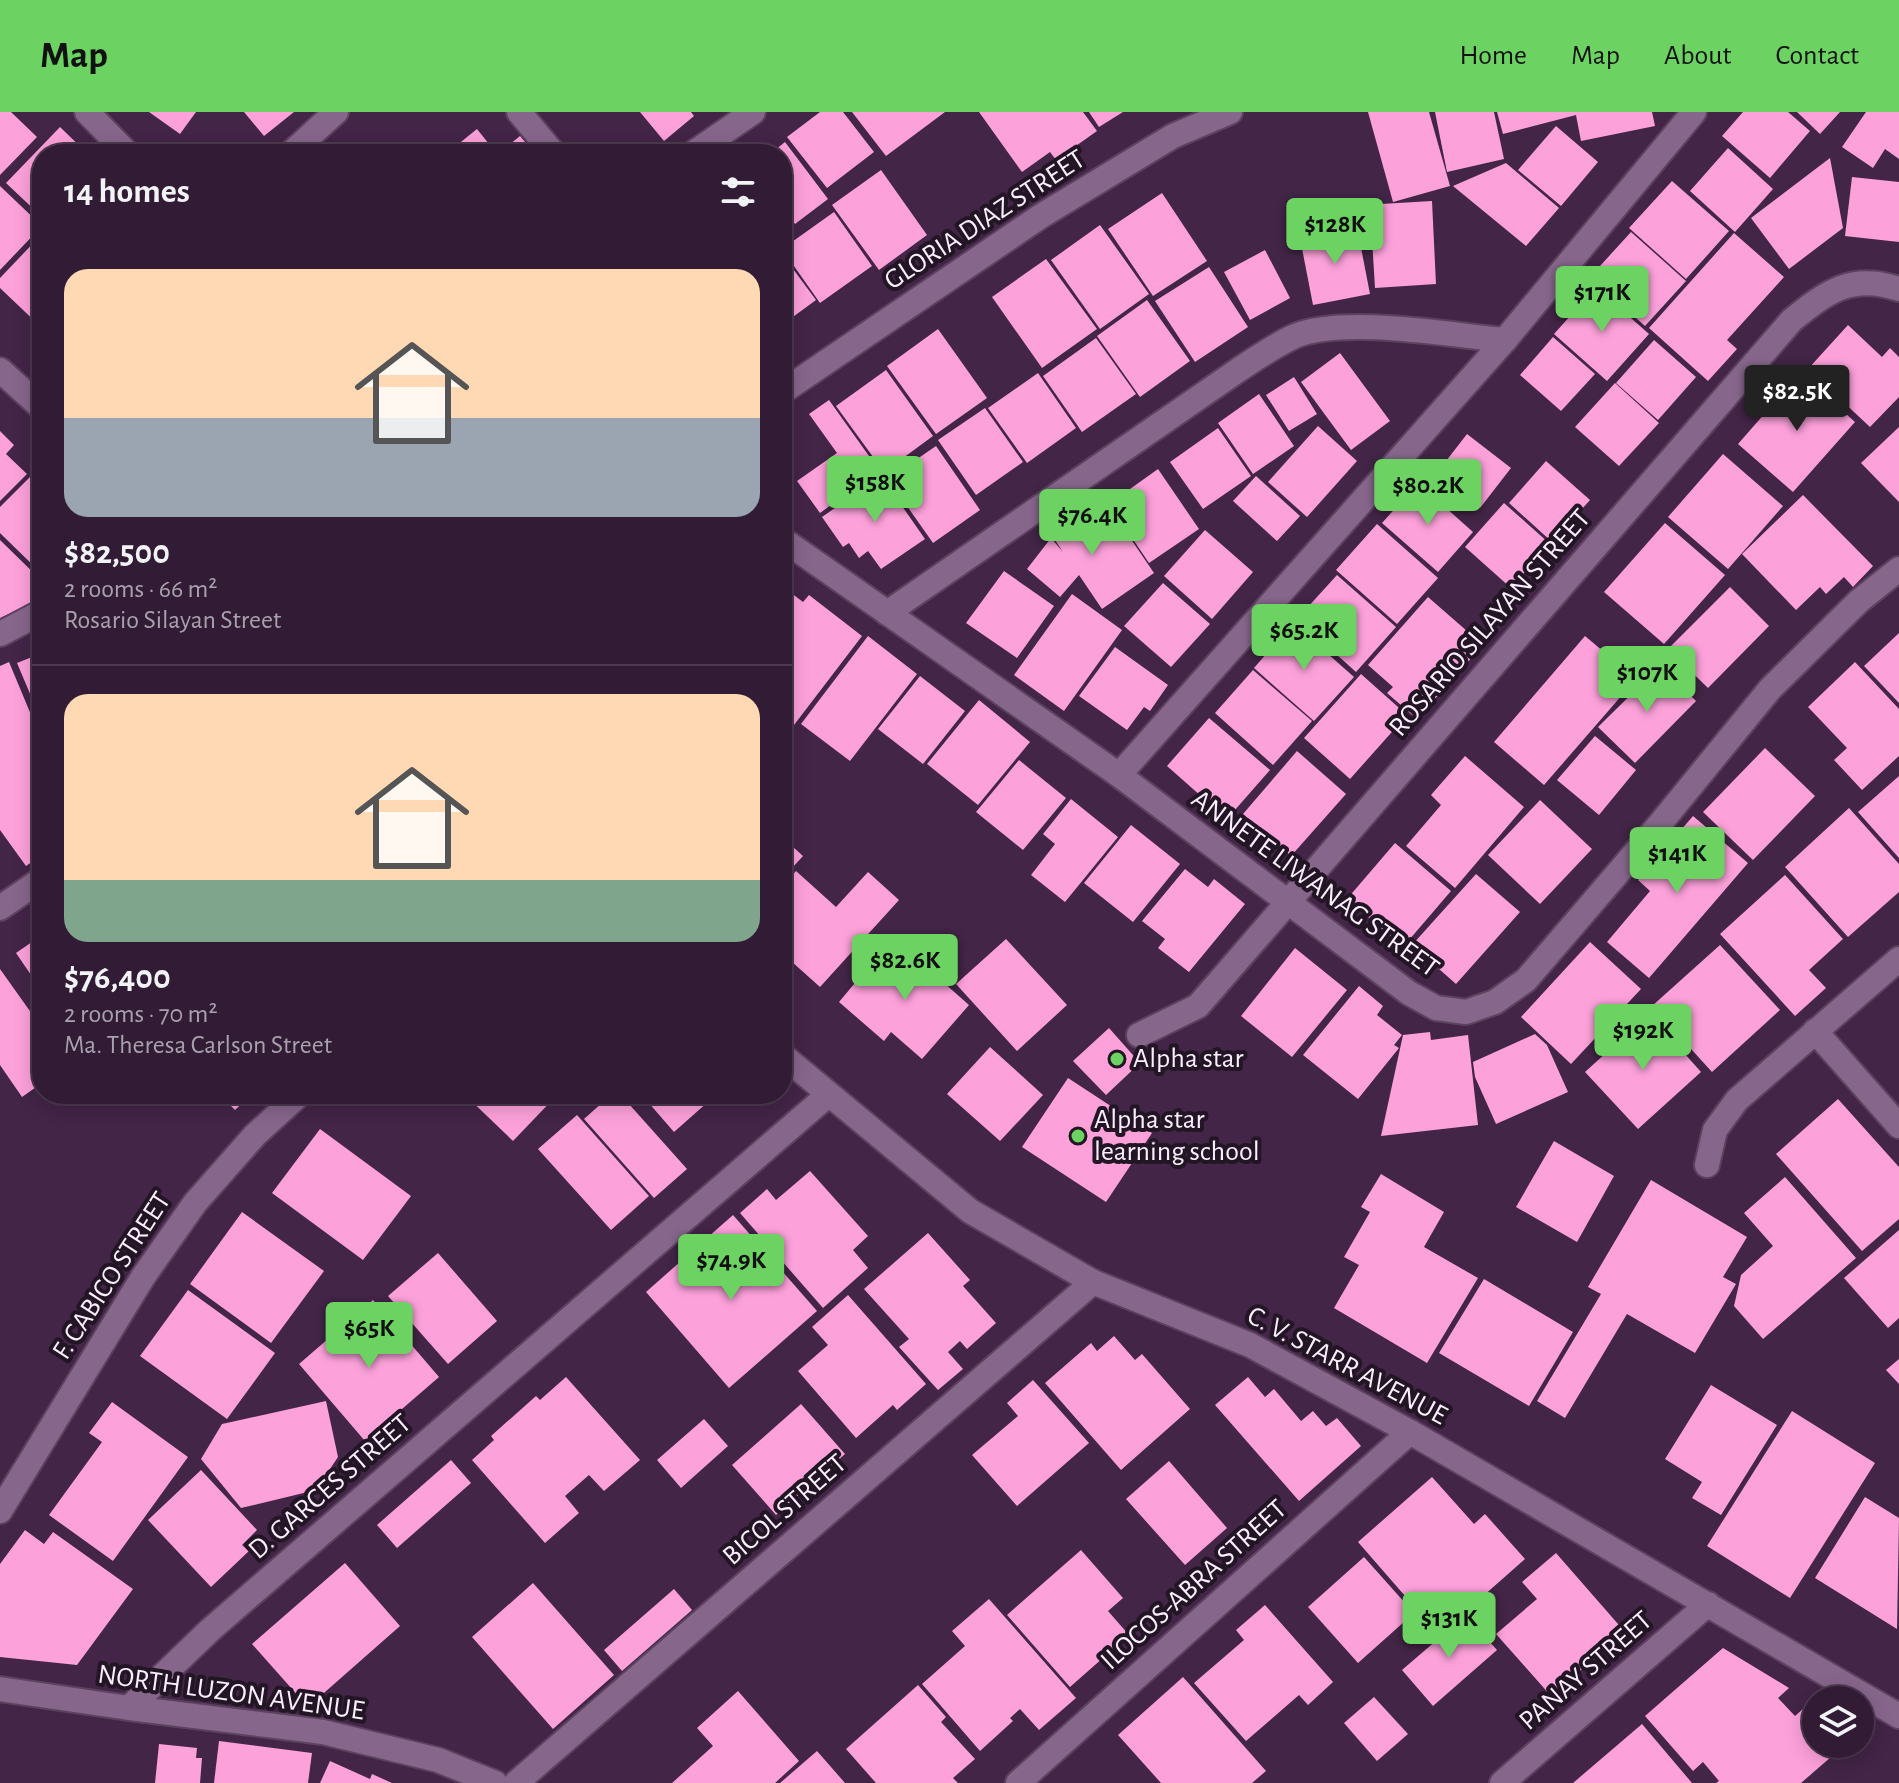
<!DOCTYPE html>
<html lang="en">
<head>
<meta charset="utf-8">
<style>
	:root { --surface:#321c35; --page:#3d2941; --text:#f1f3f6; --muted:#a8a1ad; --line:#4d3a50; --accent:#6cd362 }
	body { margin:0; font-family:"Alegreya Sans",sans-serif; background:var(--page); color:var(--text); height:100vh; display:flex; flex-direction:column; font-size:30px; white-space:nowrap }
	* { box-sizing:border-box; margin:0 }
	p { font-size:26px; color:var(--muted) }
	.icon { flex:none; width:44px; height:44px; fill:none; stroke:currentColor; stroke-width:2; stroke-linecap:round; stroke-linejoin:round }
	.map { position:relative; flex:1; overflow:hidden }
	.panel { position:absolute; left:32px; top:32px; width:760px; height:960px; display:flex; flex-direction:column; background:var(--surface); border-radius:32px; box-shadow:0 4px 20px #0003,0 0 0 2px var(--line) }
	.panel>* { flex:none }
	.tools { position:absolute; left:1802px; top:1574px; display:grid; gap:16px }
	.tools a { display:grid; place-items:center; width:72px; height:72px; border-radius:50%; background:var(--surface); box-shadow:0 4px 20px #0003,0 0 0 2px var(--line); font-size:40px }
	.price { position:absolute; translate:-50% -68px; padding:0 18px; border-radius:8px; background:var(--accent); color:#111; font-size:26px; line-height:52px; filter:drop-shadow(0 2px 4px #0008) }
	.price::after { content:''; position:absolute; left:50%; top:48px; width:24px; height:18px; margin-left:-12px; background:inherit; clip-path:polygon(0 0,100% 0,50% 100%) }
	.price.current { background:#222; color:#fff }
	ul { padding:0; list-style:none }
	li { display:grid; align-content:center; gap:16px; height:424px; padding:0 32px }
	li+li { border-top:2px solid var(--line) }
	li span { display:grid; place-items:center; height:248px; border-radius:24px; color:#555 }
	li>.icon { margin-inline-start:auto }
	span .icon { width:144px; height:144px; fill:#fffc; stroke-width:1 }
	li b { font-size:34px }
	h2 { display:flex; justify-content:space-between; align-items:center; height:96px; padding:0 32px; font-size:34px }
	header { display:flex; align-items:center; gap:48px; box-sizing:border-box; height:112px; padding:0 40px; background:var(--accent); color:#111 }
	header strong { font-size:38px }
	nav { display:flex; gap:44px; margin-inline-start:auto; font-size:28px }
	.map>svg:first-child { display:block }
	.building { fill:#fda1db }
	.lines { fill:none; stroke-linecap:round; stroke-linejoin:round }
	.minor-casing { stroke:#5c425f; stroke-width:28 }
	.tertiary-casing { stroke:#5c425f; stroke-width:28 }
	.secondary-casing { stroke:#5c425f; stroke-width:28 }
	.minor { stroke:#87668c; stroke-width:24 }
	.tertiary { stroke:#87668c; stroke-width:24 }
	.secondary { stroke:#87668c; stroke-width:24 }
	.poi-dot { fill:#6cd362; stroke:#221524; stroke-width:3 }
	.labels { text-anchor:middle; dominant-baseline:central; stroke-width:8; stroke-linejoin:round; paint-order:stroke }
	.street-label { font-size:28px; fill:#fcedff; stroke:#221524 }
	.poi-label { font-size:28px; fill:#fcedff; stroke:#221524; text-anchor:start }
</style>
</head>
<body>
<header>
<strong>Map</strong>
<nav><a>Home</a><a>Map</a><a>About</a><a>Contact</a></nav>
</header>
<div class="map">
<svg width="1899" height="1671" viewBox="0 0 1899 1671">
	<rect width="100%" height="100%" fill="#432547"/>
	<g class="building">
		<polygon points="0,0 11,0 37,25 0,63"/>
		<polygon points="149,0 196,0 180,22"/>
		<polygon points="244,0 294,0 264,24"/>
		<polygon points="640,0 691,0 694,4 664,29"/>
		<polygon points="820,0 843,0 874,40 827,76 787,25"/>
		<polygon points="852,0 945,0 886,44"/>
		<polygon points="979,0 1083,0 1097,19 1056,48 1050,40 1022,60"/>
		<polygon points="1089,0 1123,0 1099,15"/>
		<polygon points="1368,0 1429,0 1450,74 1393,90"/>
		<polygon points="1435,0 1494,0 1504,47 1447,60"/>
		<polygon points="1497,0 1652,0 1655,14 1581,29 1576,3 1503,22"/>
		<polygon points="1743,0 1788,0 1810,19 1770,66 1722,24"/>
		<polygon points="1797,0 1840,0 1820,22"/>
		<polygon points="1866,0 1899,0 1899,47 1885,37 1873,56 1842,35"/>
		<polygon points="1556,14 1598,50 1561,94 1518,58"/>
		<polygon points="60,15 88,42 42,42 42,105 6,71"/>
		<polygon points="477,17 497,42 446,42"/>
		<polygon points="520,24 535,42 498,42"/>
		<polygon points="785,30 828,87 795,112 782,95 782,42 770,42"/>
		<polygon points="1728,36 1773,77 1735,120 1690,79"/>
		<polygon points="1830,46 1843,116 1789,157 1751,106"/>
		<polygon points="1506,51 1559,96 1526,134 1453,74"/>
		<polygon points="881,58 927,123 879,158 832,93"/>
		<polygon points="1852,65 1899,70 1899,130 1845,124"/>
		<polygon points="1672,69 1729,119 1686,167 1629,116"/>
		<polygon points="0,74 42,114 0,158"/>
		<polygon points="1162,81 1207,149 1153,184 1108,117"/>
		<polygon points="1432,89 1436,172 1375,176 1372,127 1366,127 1364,93"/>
		<polygon points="834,100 872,154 820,191 782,137"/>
		<polygon points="1100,113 1149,182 1100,217 1051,148"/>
		<polygon points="1357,115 1370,182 1313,193 1300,126"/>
		<polygon points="1631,120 1686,169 1645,214 1590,165"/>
		<polygon points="1734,121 1784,165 1727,228 1737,237 1708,269 1649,216"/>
		<polygon points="42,122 42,216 0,176 0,166"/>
		<polygon points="1265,138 1290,186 1250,208 1224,160"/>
		<polygon points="782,142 816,188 782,213"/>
		<polygon points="1046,147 1097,217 1042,256 992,185"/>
		<polygon points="1209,155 1248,215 1195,250 1155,189"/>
		<polygon points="1596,175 1649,222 1607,269 1554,222"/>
		<polygon points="1147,188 1190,249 1140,285 1097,224"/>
		<polygon points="1848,213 1882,245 1890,236 1899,245 1899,285 1870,315 1808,257"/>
		<polygon points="938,217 987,286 936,322 887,254"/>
		<polygon points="1553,225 1595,262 1561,299 1520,263"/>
		<polygon points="1096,226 1136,282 1082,320 1043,264"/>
		<polygon points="1654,228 1696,265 1658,308 1616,271"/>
		<polygon points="1340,241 1390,309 1351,338 1301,270"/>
		<polygon points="886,258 933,324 884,360 836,294"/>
		<polygon points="1038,261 1076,316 1027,351 988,296"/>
		<polygon points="1800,261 1855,310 1793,380 1738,332"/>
		<polygon points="1294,265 1317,302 1289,319 1266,283"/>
		<polygon points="1615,271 1659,311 1619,354 1575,315"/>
		<polygon points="1259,282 1294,334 1253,362 1218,311"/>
		<polygon points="829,288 879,358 820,401 797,369 837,341 809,302"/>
		<polygon points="985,296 1023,350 976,383 938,328"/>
		<polygon points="1318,314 1357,349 1307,405 1268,370"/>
		<polygon points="1899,315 1899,390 1861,351"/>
		<polygon points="1218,316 1251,364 1203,397 1170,350"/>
		<polygon points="0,319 14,333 6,342 27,362 0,389"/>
		<polygon points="1467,322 1511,356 1480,396 1436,362"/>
		<polygon points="936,334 980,398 933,431 888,367"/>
		<polygon points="1723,342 1783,394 1728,457 1668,405"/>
		<polygon points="1546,349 1590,388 1552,430 1509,391"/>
		<polygon points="42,353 42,462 0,421 0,395"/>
		<polygon points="1158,357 1199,417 1149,451 1109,392"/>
		<polygon points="881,364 925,427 881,457 868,439 859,446 849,431 843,435 822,405"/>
		<polygon points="1256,364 1300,404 1277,429 1233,389"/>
		<polygon points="1418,371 1473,420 1438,460 1382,411"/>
		<polygon points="1803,383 1873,454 1853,475 1844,465 1826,482 1820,475 1796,498 1742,442"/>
		<polygon points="1103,386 1154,461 1102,497 1079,463 1060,485 1027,457 1051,426 1063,440 1051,422"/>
		<polygon points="1504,391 1550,432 1511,476 1465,435"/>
		<polygon points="1665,411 1725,463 1664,532 1604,480"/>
		<polygon points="1377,412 1438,466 1397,512 1336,458"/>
		<polygon points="1205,418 1253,460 1212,507 1164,464"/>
		<polygon points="0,428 42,469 40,488 0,506"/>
		<polygon points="1004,459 1054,494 1017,546 966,511"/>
		<polygon points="1337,463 1396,515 1356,560 1297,507"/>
		<polygon points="1163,471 1210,512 1171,555 1124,514"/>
		<polygon points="782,474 803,490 809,483 862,524 794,613 782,604"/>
		<polygon points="1730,475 1769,514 1708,576 1668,537"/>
		<polygon points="1072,482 1122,518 1064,599 1014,563"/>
		<polygon points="1428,485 1483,533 1417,607 1387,581 1393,575 1368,553"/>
		<polygon points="1293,511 1354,565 1314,609 1254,556"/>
		<polygon points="1899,521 1899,591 1864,554"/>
		<polygon points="868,524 917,562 850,649 801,612"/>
		<polygon points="1585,524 1636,567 1544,673 1494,630"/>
		<polygon points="1115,535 1168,573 1150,599 1144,595 1127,618 1079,584"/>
		<polygon points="42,541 42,610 17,551"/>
		<polygon points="9,550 42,629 42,743 26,754 0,718 0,554"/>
		<polygon points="1855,550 1899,597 1899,644 1862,678 1834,648 1847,636 1808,595"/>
		<polygon points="1660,554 1696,589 1635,651 1598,615"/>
		<polygon points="1253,558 1312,609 1273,653 1215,601"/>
		<polygon points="1361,562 1407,603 1350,667 1304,626"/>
		<polygon points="920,564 965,599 923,652 878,617"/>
		<polygon points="979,588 1030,630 978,693 927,652"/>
		<polygon points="1209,606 1270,658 1227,707 1167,654"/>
		<polygon points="1595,624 1636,658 1599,703 1557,668"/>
		<polygon points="1765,636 1815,684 1753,748 1703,700"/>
		<polygon points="1297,639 1346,682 1291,744 1243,702"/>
		<polygon points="1465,644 1524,695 1455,776 1406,734 1441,693 1431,683"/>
		<polygon points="1019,648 1066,686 1023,738 976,700"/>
		<polygon points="1899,664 1899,746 1858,700"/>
		<polygon points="1071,687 1118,725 1065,790 1031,763 1055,732 1043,722"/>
		<polygon points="1540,688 1592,737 1540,792 1488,743"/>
		<polygon points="1849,696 1899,752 1899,780 1848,825 1785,755"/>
		<polygon points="1693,704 1748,751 1649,866 1607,830 1650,779 1638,768"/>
		<polygon points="1131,713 1180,752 1133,810 1084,771"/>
		<polygon points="782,725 803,744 782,767"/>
		<polygon points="1395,731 1451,779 1403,835 1347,787"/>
		<polygon points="1185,757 1208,775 1214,767 1245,792 1189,860 1158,836 1165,827 1142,809"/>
		<polygon points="796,759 836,795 868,760 899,788 820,875 782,841 782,775"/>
		<polygon points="1476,762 1520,800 1456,872 1412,833"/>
		<polygon points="1785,763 1843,827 1809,858 1826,876 1795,904 1720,822"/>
		<polygon points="42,823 42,879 16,841"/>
		<polygon points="1006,827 1067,893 1017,939 956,872"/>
		<polygon points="1590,830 1641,877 1571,952 1521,905"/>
		<polygon points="901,833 969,893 922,947 891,920 884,929 839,890 870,853 878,859"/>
		<polygon points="1720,833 1780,898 1712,960 1652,894"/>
		<polygon points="1295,836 1347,878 1292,945 1241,904"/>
		<polygon points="0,857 42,916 42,971 22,985 0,953"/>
		<polygon points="1359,874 1383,894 1377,903 1402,923 1394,933 1399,936 1358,987 1303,943"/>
		<polygon points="1649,902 1701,960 1638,1017 1585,960"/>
		<polygon points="1109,916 1140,951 1106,983 1073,949"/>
		<polygon points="1430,920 1431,928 1468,923 1478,1013 1381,1024 1403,923"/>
		<polygon points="1535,922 1547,933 1568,980 1496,1012 1475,965 1473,950"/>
		<polygon points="990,935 1043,983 1000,1029 947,982"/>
		<polygon points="1068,966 1152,1021 1106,1090 1022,1035"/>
		<polygon points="219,982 252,982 235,998"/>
		<polygon points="464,982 558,982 513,1029"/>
		<polygon points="612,982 620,982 687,1057 654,1086 584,1007"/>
		<polygon points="641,982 717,982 674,1020"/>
		<polygon points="1838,987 1899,1055 1899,1107 1862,1139 1776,1042"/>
		<polygon points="577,1003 649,1084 611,1118 538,1037"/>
		<polygon points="320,1017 411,1084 363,1148 272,1081"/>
		<polygon points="1554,1029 1614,1064 1577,1130 1516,1095"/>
		<polygon points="810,1059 868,1124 853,1138 868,1156 823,1196 740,1101 767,1077 776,1088"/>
		<polygon points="1381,1062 1444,1100 1424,1135 1478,1166 1427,1251 1334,1196 1359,1153 1344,1145 1370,1100 1361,1095"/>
		<polygon points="1785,1065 1856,1146 1763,1227 1734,1194 1741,1163 1773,1134 1744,1101"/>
		<polygon points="1651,1068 1747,1125 1723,1165 1736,1172 1695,1241 1627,1202 1565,1306 1537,1289 1601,1182 1588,1175"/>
		<polygon points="242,1100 324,1159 271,1231 190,1172"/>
		<polygon points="733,1103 817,1199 729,1276 646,1180"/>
		<polygon points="1899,1118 1899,1206 1888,1216 1844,1166"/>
		<polygon points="928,1121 970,1168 963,1174 996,1211 967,1237 960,1229 948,1240 963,1257 938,1278 899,1235 909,1227 864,1177"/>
		<polygon points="438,1141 497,1209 448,1252 388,1184"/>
		<polygon points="1484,1167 1573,1220 1529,1294 1439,1241"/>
		<polygon points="188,1178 275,1241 227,1307 140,1244"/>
		<polygon points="848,1183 926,1272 897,1298 893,1293 856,1326 798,1259 828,1233 812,1215"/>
		<polygon points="373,1188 439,1265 365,1329 299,1252"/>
		<polygon points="1114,1224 1135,1248 1142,1242 1190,1297 1121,1358 1045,1271 1091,1231 1097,1239"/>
		<polygon points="1899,1247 1899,1272 1886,1258"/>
		<polygon points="566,1265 640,1348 604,1379 589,1363 565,1384 579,1401 545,1431 472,1348 494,1328 491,1324 536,1284 540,1288"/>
		<polygon points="1248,1265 1265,1285 1274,1277 1301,1309 1313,1299 1326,1314 1337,1306 1361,1334 1299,1389 1215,1293"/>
		<polygon points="1033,1268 1089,1331 1017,1394 972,1343 1018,1304 1007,1291"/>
		<polygon points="1711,1273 1777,1313 1721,1403 1692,1386 1702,1370 1665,1347"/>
		<polygon points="326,1289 338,1345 316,1378 241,1396 201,1347 222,1312"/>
		<polygon points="112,1290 188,1345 113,1449 49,1403 102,1330 89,1321"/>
		<polygon points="801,1292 845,1342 776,1403 732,1353"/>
		<polygon points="1792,1299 1875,1351 1790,1486 1707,1434"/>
		<polygon points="704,1307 728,1334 681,1376 657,1348"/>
		<polygon points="451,1348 471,1371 397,1436 377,1413"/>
		<polygon points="1169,1349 1227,1416 1185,1453 1126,1387"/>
		<polygon points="201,1358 257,1418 242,1433 249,1439 211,1475 148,1408"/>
		<polygon points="1432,1365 1474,1412 1485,1402 1525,1447 1439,1523 1358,1430"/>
		<polygon points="1865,1385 1899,1406 1897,1517 1815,1466"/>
		<polygon points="25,1418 44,1432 53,1420 133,1477 77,1553 0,1545 0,1452"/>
		<polygon points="1081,1438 1123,1486 1108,1499 1129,1523 1070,1575 1007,1503"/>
		<polygon points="1556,1441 1625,1520 1551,1584 1496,1522 1537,1487 1522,1470"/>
		<polygon points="1364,1445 1414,1501 1358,1551 1308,1495"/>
		<polygon points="345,1451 400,1514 308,1595 252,1532"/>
		<polygon points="533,1471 614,1563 553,1617 472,1525"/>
		<polygon points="674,1477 692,1498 622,1559 604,1538"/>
		<polygon points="989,1487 1076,1586 1039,1618 1020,1597 1010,1606 1013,1609 980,1639 922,1572 965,1534 952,1519"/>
		<polygon points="1265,1493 1333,1570 1308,1593 1299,1583 1246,1629 1194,1571 1244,1528 1236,1518"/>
		<polygon points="1466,1503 1497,1538 1433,1594 1402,1558"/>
		<polygon points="1723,1536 1789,1576 1778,1586 1795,1604 1812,1589 1816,1593 1816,1632 1846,1632 1801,1671 1716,1671 1719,1669 1703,1650 1693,1659 1645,1604"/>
		<polygon points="1183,1565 1266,1659 1252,1671 1161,1671 1118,1623"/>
		<polygon points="918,1573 946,1605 941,1610 975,1647 953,1666 958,1671 876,1671 846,1637"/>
		<polygon points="738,1579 799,1649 775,1671 672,1671 713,1634 697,1616"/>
		<polygon points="1374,1585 1408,1622 1377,1649 1344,1611"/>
		<polygon points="1642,1612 1692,1671 1573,1671"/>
		<polygon points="219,1629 312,1641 308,1671 214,1671"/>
		<polygon points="159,1632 197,1636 196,1646 202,1646 200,1671 155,1671"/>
		<polygon points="817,1639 845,1671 780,1671"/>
		<polygon points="330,1649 370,1667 372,1662 392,1671 320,1671"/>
	</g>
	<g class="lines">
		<g class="minor-casing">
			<g id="minor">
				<polyline points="87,0 128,42"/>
				<polyline points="519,0 554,42"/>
				<polyline points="290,42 336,0"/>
				<polyline points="692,42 753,0"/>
				<polyline points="782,280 1041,104 1173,24 1230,0"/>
				<polyline points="782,427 1119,663 1409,881 1436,896 1466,900 1495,890 1526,868 1659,713 1770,577 1859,489 1899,457"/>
				<path d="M887 501 1237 259C1255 247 1275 233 1295 224 1344 204 1450 223 1505 228"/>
				<polyline points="0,522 42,500"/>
				<polyline points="1119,663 1505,228 1694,0"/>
				<polyline points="1815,919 1899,1014"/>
				<path d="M1139 923 1198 894 1792 208C1828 179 1852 161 1899 177"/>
				<polyline points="1707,1053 1715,1018 1737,988 1899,847"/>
				<polyline points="0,1399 143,1165 195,1091 255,1023 300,982"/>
				<polyline points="0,1577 129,1596 323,1620 438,1648 495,1671"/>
				<polyline points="129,1596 210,1518 828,983"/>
				<polyline points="516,1671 1093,1170"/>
				<polyline points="1018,1671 1410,1320"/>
				<polyline points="1502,1671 1708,1492"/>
			</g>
		</g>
		<g class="tertiary-casing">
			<polyline id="tertiary" points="0,796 42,767"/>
		</g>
		<g class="secondary-casing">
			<g id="secondary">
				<polyline points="0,258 42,296"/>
				<polyline points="782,943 970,1099 1093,1170 1250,1233 1410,1320 1899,1604"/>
			</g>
		</g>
		<use href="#minor" class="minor"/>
		<use href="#tertiary" class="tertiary"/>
		<use href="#secondary" class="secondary"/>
	</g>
	<g class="poi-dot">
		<circle cx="1117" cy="947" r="8"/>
		<circle cx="1078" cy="1024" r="8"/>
	</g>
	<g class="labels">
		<g class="street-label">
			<text transform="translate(985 108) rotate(-33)">GLORIA DIAZ STREET</text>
			<text transform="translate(1490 511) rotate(-49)">ROSARIO SILAYAN STREET</text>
			<text transform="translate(1315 772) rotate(36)">ANNETE LIWANAG STREET</text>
			<text transform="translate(112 1164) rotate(-57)">F. CABICO STREET</text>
			<text transform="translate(1347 1254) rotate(28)">C. V. STARR AVENUE</text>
			<text transform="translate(330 1375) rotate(-41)">D. GARCES STREET</text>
			<text transform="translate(785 1398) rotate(-41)">BICOL STREET</text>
			<text transform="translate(1194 1473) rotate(-42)">ILOCOS-ABRA STREET</text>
			<text transform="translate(1586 1559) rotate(-41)">PANAY STREET</text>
			<text transform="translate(231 1581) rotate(8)">NORTH LUZON AVENUE</text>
		</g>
		<g class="poi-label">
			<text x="1133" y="947">Alpha star</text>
			<text x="1094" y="1008">Alpha star<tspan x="1094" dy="32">learning school</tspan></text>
		</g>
	</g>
</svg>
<div class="tools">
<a><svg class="icon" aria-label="layers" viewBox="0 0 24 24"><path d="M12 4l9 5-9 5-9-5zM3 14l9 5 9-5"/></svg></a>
</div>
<b class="price" style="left:1335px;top:154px">$128K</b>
<b class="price" style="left:1602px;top:222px">$171K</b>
<b class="price current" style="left:1797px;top:321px">$82.5K</b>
<b class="price" style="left:875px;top:412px">$158K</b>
<b class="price" style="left:1428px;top:415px">$80.2K</b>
<b class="price" style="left:1092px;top:445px">$76.4K</b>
<b class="price" style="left:1304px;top:560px">$65.2K</b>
<b class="price" style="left:1647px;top:602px">$107K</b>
<b class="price" style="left:1677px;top:783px">$141K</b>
<b class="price" style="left:905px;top:890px">$82.6K</b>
<b class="price" style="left:1643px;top:960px">$192K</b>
<b class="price" style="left:731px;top:1190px">$74.9K</b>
<b class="price" style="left:369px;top:1258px">$65K</b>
<b class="price" style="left:1449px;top:1548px">$131K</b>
<section class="panel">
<h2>14 homes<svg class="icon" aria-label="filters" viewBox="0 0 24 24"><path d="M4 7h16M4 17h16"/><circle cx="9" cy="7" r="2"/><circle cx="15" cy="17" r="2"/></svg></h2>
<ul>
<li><span style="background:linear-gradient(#ffd9b3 60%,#9aa5b1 0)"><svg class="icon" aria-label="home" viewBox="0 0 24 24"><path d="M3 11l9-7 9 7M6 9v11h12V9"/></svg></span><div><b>$82,500</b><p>2 rooms · 66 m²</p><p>Rosario Silayan Street</p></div></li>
<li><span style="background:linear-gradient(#ffd9b3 75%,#7fa58c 0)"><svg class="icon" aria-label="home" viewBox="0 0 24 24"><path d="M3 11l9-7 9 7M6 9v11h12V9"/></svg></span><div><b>$76,400</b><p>2 rooms · 70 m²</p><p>Ma. Theresa Carlson Street</p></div></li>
</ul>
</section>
</div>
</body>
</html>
